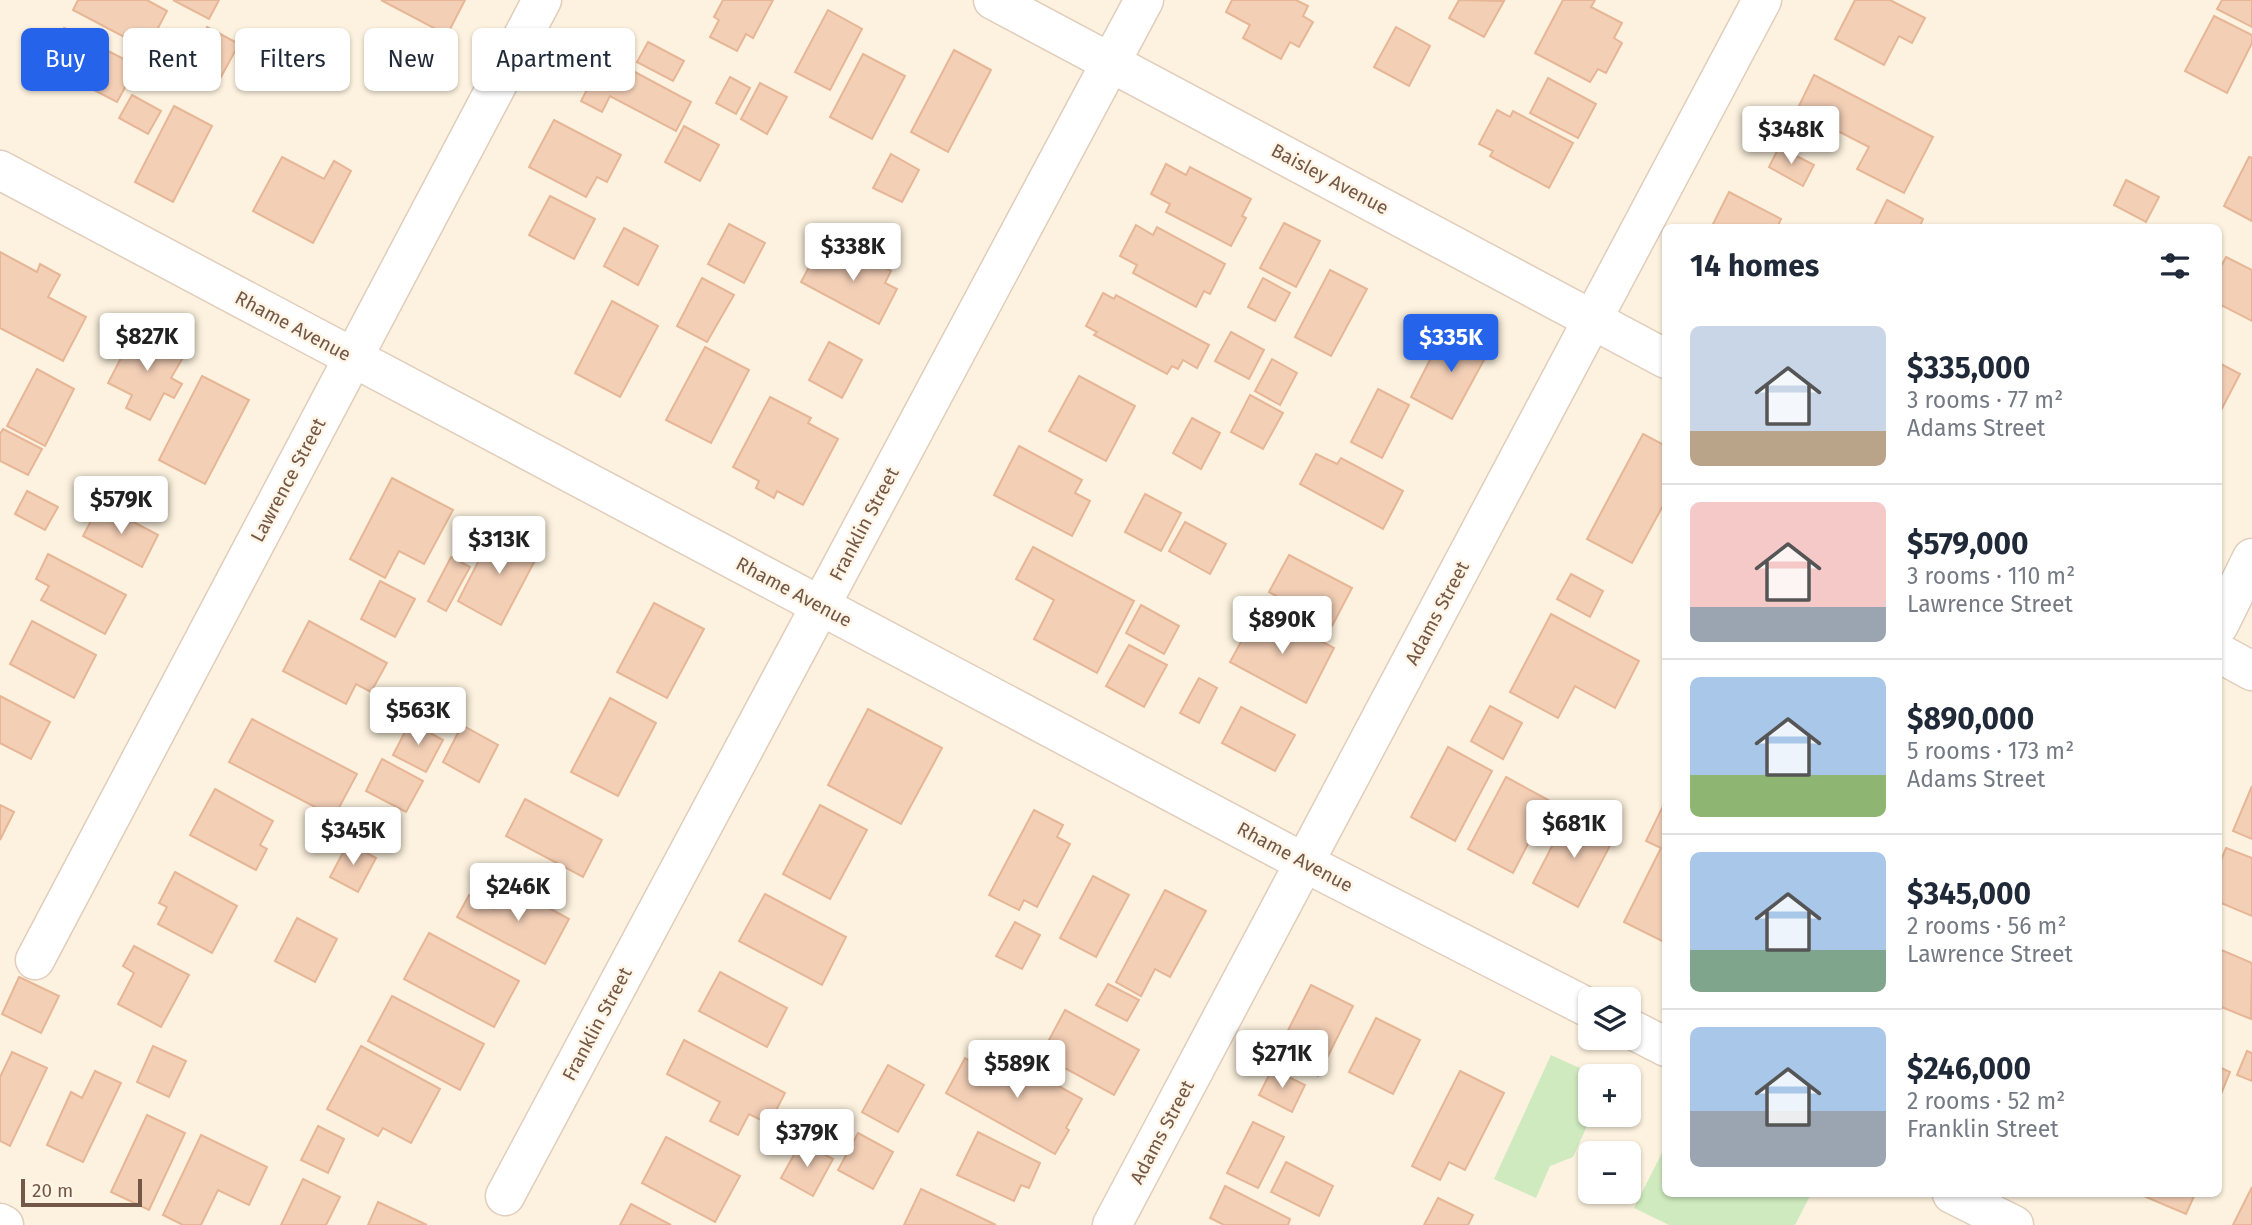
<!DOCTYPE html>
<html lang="en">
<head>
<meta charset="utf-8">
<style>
	:root { --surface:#fff; --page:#f2f2f3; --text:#1f2937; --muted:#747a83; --line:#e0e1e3; --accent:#2563eb }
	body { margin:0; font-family:"Fira Sans",sans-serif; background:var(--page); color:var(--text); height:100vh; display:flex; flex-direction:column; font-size:26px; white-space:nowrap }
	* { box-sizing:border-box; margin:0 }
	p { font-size:23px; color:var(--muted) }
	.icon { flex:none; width:38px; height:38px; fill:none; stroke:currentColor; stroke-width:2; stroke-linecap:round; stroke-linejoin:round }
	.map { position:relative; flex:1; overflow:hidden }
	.drawer { position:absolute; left:1662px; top:224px; width:560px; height:973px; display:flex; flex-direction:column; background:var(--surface); border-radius:10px; box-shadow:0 2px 5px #0004 }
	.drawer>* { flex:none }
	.guide { position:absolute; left:21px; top:28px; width:665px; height:63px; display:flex; gap:14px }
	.fabs { position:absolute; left:1578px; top:987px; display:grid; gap:14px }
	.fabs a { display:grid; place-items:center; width:63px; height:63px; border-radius:10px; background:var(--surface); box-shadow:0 2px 5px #0004; font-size:35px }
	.scale { position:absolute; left:21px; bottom:18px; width:121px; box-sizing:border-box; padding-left:7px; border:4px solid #735747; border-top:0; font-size:19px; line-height:24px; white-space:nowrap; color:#735747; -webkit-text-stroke:5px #fff5e6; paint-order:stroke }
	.price { position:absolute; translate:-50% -60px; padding:0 16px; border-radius:7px; background:#fff; color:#222; font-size:23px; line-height:46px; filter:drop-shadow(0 2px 4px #0008) }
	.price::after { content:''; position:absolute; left:50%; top:42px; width:21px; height:16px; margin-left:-10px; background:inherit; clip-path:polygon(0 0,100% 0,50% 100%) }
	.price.current { background:var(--accent); color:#fff }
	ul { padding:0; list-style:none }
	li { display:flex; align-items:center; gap:21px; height:175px; padding:0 28px }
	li+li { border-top:2px solid var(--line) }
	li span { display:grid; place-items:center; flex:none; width:196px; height:140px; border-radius:10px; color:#555 }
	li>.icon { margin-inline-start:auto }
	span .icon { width:84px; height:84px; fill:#fffc; stroke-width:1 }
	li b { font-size:30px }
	h2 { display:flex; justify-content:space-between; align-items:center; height:84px; padding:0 28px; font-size:30px }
	.chip { padding:0 24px; border-radius:10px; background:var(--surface); box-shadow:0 2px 5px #0004; font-size:24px; line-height:63px }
	.chip.current { background:var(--accent); color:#fff }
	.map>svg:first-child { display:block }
	.green { fill:#cfeabe }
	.building { fill:#f3cfb6; stroke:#e6b696; stroke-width:2 }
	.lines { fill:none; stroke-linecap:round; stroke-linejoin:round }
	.minor-casing { stroke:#e1cdbb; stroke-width:41 }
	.minor { stroke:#fff; stroke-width:38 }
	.labels { text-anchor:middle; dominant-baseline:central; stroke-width:5; stroke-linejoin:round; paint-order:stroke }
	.street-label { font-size:19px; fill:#735747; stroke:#fff5e6 }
</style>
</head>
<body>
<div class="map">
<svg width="2252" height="1225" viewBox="0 0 2252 1225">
	<rect width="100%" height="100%" fill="#fdf2df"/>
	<g class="green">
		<polygon points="1551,1055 1597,1076 1591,1076 1592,1115 1573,1157 1550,1166 1536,1198 1494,1179"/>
		<polygon points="1666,1145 1666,1194 1811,1194 1795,1225 1669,1225 1634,1208"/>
	</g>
	<g class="building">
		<polygon points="78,0 147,0 167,11 147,49 73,10"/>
		<polygon points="173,0 219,0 209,19"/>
		<polygon points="381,0 465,0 447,35"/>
		<polygon points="723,0 773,0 753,38 746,34 737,51 710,37 719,20 714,17"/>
		<polygon points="1232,0 1296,0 1308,6 1303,16 1313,22 1299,47 1290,42 1281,59 1243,38 1250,25 1226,12"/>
		<polygon points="1459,0 1504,1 1484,37 1449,18"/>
		<polygon points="1563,0 1595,0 1591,7 1622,23 1614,38 1622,43 1606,73 1598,69 1590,82 1535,53"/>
		<polygon points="1855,0 1890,0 1925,18 1912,43 1899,36 1884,65 1835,39"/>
		<polygon points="2222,0 2252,0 2252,27 2217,9"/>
		<polygon points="828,10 862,29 830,90 795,72"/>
		<polygon points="2214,16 2252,35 2252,43 2227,93 2185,71"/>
		<polygon points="207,27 239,44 221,77 189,60"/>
		<polygon points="1396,27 1430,46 1409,86 1374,67"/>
		<polygon points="64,28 137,66 117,102 45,65"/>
		<polygon points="648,42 684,61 673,81 637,62"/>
		<polygon points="954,50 991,70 948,152 911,132"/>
		<polygon points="863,54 905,76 872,139 830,117"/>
		<polygon points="605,56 691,102 676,131 610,96 602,112 581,101"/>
		<polygon points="1814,75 1933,137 1904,193 1857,169 1869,147 1797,110"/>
		<polygon points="730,77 750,88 736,114 716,103"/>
		<polygon points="1548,78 1596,104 1578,138 1530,113"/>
		<polygon points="760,83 787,97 767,134 741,119"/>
		<polygon points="132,95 161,111 148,134 119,118"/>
		<polygon points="174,106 212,126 173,202 135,182"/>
		<polygon points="1497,110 1510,117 1513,111 1573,143 1549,188 1490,156 1493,151 1479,144"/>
		<polygon points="554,120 621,155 607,182 597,177 586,197 529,167"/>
		<polygon points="684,126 719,145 700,181 665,162"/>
		<polygon points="1779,147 1814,165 1803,186 1769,167"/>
		<polygon points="891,154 919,170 902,202 873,188"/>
		<polygon points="282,157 324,179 334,161 351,171 313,243 253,211"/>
		<polygon points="2249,157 2252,158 2252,221 2224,206"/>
		<polygon points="1166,164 1186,175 1190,167 1251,199 1242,216 1246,218 1231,246 1166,212 1170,204 1151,194"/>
		<polygon points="2126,180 2159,197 2146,222 2114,205"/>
		<polygon points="1729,192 1781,219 1777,228 1711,228"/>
		<polygon points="550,196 595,219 574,259 529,235"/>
		<polygon points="1887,200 1923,219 1919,228 1873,228"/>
		<polygon points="1284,223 1320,241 1296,287 1260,268"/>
		<polygon points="729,224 765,243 744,283 708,264"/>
		<polygon points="1136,225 1153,235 1157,227 1225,264 1210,294 1204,291 1196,307 1133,273 1137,265 1120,256"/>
		<polygon points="624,228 658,246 638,285 604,266"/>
		<polygon points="841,244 891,271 885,283 897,289 879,324 801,282 815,256 831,265"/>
		<polygon points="0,252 37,272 40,264 60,275 48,297 86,317 63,361 0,328"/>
		<polygon points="2226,257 2252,270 2252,321 2219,304 2219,270"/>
		<polygon points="1330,270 1367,289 1331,356 1295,337"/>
		<polygon points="702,278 734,295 707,342 677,326"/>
		<polygon points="1263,278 1290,293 1275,321 1248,307"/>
		<polygon points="1103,293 1114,299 1116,295 1209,345 1197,368 1183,360 1178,369 1172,366 1167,374 1094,335 1097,332 1086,326"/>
		<polygon points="612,301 658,326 620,397 575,373"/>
		<polygon points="1455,328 1491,347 1452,419 1411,397 1433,354 1440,358"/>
		<polygon points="136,329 185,354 171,378 182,384 174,398 164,393 150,420 126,408 132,395 108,383"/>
		<polygon points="1231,332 1264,350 1249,379 1215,361"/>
		<polygon points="829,342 862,360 842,398 809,380"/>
		<polygon points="705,347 749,370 711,443 666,420"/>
		<polygon points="1272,359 1297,373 1280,405 1255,391"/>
		<polygon points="2219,363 2240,374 2219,414"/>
		<polygon points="37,369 74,389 45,446 7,426"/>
		<polygon points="202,376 249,400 205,484 159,460"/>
		<polygon points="1079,376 1135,406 1106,461 1049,431"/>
		<polygon points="1378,389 1409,405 1382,458 1351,442"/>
		<polygon points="1250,395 1283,413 1263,449 1231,432"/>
		<polygon points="770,397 811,418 808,423 838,439 803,505 777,491 774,498 756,488 759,481 733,467"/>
		<polygon points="1192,418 1220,433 1201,469 1173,453"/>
		<polygon points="3,429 42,449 28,475 0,461 0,434"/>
		<polygon points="1643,434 1666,446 1666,500 1632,563 1587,539"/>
		<polygon points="1019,446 1082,480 1075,493 1090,501 1072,536 994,495"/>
		<polygon points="1316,454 1337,464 1341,458 1403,491 1383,529 1300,484"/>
		<polygon points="392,478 453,510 424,564 399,551 385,578 350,559"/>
		<polygon points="27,491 58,507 45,530 15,514"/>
		<polygon points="1145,494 1181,513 1161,551 1125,532"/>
		<polygon points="100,504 158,535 142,567 83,536"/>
		<polygon points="1185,522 1226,544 1210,574 1169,551"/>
		<polygon points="496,527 540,551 501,625 458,601"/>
		<polygon points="1033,547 1134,601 1097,673 1034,639 1054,600 1016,579"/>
		<polygon points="48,554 126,595 105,634 41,600 49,586 36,579"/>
		<polygon points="1289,555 1352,588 1332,626 1269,592"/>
		<polygon points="451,557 470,567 446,611 428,601"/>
		<polygon points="1571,574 1603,591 1590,617 1557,599"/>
		<polygon points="380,581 415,599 395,637 361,619"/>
		<polygon points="654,603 704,629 667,698 617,672"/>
		<polygon points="1141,605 1179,626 1164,654 1126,633"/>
		<polygon points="1259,609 1334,648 1306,703 1230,662"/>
		<polygon points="1551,614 1639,661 1615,708 1575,686 1558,718 1510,692"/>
		<polygon points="32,621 96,655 74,698 10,664"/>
		<polygon points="309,621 387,663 371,692 356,684 346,704 283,671"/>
		<polygon points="1129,645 1167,665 1144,707 1106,686"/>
		<polygon points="1199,678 1217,688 1199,723 1180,713"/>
		<polygon points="0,696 50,722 31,759 0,743"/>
		<polygon points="610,698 656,723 618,796 571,772"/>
		<polygon points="1490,706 1522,723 1503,759 1471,741"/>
		<polygon points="1241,707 1295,735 1275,771 1222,743"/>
		<polygon points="868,709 942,748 901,824 828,785"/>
		<polygon points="252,719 357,774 334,817 229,762"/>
		<polygon points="410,722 443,740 426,772 393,755"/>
		<polygon points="462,725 498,745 479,782 443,762"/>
		<polygon points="1448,747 1492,771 1455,841 1411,817"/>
		<polygon points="382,759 423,781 406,812 366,791"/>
		<polygon points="1506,777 1550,801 1513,873 1468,849"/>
		<polygon points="2252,786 2252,839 2233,831"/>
		<polygon points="215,789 273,821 260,845 267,849 256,870 190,835"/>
		<polygon points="525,799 602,840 583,877 506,836"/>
		<polygon points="1666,800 1666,943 1624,922 1661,848 1646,841"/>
		<polygon points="0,805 14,812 0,840"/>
		<polygon points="820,805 867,830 830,899 783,874"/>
		<polygon points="1034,810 1063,825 1057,837 1070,844 1037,907 1024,900 1019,910 989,895"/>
		<polygon points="1569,813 1615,836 1578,907 1533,883"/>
		<polygon points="348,843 376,858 358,892 330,877"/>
		<polygon points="2226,848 2252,858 2252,916 2219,902 2219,865"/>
		<polygon points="175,872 237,906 212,953 158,924 167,907 159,903"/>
		<polygon points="1093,876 1129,895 1096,957 1060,938"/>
		<polygon points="507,885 569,919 545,964 457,917 469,895 494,909"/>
		<polygon points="1165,890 1206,911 1170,977 1155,969 1141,996 1116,982"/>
		<polygon points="765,894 846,937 822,985 739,941"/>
		<polygon points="297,918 337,939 315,982 275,961"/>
		<polygon points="1015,922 1040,935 1022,969 996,956"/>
		<polygon points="429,933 519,981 494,1027 404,979"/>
		<polygon points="134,946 189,975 161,1027 118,1004 134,973 123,966"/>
		<polygon points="2219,949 2252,963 2251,1019 2219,1006"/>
		<polygon points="720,972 787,1008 767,1047 699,1011"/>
		<polygon points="19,977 59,996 41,1033 2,1014"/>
		<polygon points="1108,984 1139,1000 1127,1021 1096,1005"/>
		<polygon points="1311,985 1353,1006 1318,1076 1276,1054"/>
		<polygon points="392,996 484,1044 460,1090 368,1041"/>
		<polygon points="1065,1010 1139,1050 1114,1095 1041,1055"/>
		<polygon points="1376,1018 1420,1040 1393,1094 1349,1072"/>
		<polygon points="684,1040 785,1093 769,1124 749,1114 738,1135 710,1121 720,1102 667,1074"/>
		<polygon points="153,1046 186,1061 169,1097 137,1082"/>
		<polygon points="361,1046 440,1089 411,1143 383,1128 378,1136 327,1109"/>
		<polygon points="995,1051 1082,1099 1066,1128 1069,1130 1055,1154 946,1093 965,1058 985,1069"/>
		<polygon points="2247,1051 2252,1053 2252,1081 2237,1075"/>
		<polygon points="12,1052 47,1068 10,1146 0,1141 0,1077"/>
		<polygon points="888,1065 924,1085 898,1132 862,1112"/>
		<polygon points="2219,1067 2230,1072 2219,1099"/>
		<polygon points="1272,1069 1305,1085 1292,1112 1259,1095"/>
		<polygon points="95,1071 121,1083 83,1162 47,1145 71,1092 82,1098"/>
		<polygon points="1460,1071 1504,1093 1465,1170 1449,1162 1440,1180 1412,1166"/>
		<polygon points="147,1115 185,1133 149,1210 111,1192"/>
		<polygon points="1253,1122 1284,1137 1258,1188 1227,1173"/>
		<polygon points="318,1126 344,1139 328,1173 301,1160"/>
		<polygon points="978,1132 1040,1163 1029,1188 1021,1185 1014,1201 957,1175"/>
		<polygon points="858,1133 893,1152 873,1189 838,1170"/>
		<polygon points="201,1135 267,1167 249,1205 218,1190 201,1225 183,1225 163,1215"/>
		<polygon points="666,1137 740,1176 715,1222 642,1183"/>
		<polygon points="801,1142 833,1159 813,1196 781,1178"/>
		<polygon points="1286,1162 1333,1186 1319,1216 1271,1192"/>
		<polygon points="303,1179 340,1197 326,1225 281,1225"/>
		<polygon points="1225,1186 1290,1219 1288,1225 1224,1225 1210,1218"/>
		<polygon points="2252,1187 2252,1225 2233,1225"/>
		<polygon points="921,1189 996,1225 904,1225"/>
		<polygon points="2139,1194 2195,1194 2186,1214"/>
		<polygon points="1438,1198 1473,1215 1468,1225 1424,1225"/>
		<polygon points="378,1202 427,1225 368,1225"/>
		<polygon points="631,1204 671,1225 620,1225"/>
	</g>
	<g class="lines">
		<g class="minor-casing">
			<g id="minor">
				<polyline points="993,0 1666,359"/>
				<polyline points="0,170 1305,863 1591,1009"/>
				<polyline points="2219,625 2252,558"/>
				<polyline points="2219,653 2252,671"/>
				<polyline points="35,960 542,0"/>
				<polyline points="1629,1028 1666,1047"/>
				<polyline points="1952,1194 2014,1225"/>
				<polyline points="505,1196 1144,0"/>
				<polyline points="0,1223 4,1225"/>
				<polyline points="1112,1225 1762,0"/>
			</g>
		</g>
		<use href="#minor" class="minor"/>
	</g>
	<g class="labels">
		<g class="street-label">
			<text transform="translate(1330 179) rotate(28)">Baisley Avenue</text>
			<text transform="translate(293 326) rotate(28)">Rhame Avenue</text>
			<text transform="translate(288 480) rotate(-62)">Lawrence Street</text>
			<text transform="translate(864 524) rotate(-62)">Franklin Street</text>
			<text transform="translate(794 592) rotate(28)">Rhame Avenue</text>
			<text transform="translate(1437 613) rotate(-62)">Adams Street</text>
			<text transform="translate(1295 857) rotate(28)">Rhame Avenue</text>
			<text transform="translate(597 1024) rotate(-62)">Franklin Street</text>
			<text transform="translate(1162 1132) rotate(-62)">Adams Street</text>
		</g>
	</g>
</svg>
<div class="fabs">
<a><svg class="icon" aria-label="layers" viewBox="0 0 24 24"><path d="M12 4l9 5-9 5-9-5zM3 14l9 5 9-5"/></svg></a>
<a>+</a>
<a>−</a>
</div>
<div class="scale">20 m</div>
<b class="price" style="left:1791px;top:166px">$348K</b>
<b class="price" style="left:853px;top:283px">$338K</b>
<b class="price" style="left:147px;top:373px">$827K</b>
<b class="price current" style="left:1451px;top:374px">$335K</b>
<b class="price" style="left:121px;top:536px">$579K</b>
<b class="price" style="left:499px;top:576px">$313K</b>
<b class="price" style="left:1282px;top:656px">$890K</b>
<b class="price" style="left:418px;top:747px">$563K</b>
<b class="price" style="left:1574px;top:860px">$681K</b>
<b class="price" style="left:353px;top:867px">$345K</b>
<b class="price" style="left:518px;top:923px">$246K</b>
<b class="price" style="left:1282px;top:1090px">$271K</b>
<b class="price" style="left:1017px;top:1100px">$589K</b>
<b class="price" style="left:807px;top:1169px">$379K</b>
<div class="guide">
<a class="chip current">Buy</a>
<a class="chip">Rent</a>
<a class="chip">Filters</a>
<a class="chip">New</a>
<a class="chip">Apartment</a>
</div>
<section class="drawer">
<h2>14 homes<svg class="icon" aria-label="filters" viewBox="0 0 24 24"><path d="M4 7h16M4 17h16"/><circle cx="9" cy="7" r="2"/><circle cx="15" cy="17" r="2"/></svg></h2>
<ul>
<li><span style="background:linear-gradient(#c9d6e8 75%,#b9a48a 0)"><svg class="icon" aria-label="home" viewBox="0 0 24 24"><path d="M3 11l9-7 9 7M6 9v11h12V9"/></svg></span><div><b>$335,000</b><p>3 rooms · 77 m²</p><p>Adams Street</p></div></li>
<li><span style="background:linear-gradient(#f6c9c9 75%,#9aa5b1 0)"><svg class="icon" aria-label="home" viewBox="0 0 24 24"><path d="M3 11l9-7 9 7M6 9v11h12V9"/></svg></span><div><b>$579,000</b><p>3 rooms · 110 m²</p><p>Lawrence Street</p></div></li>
<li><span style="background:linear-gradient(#a9c7e8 70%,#8fb573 0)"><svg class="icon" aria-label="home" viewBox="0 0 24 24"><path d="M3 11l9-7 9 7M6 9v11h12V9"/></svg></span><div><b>$890,000</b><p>5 rooms · 173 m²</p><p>Adams Street</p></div></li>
<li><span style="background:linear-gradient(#a9c7e8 70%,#7fa58c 0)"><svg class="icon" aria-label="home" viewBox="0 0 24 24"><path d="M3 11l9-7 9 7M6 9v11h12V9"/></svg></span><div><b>$345,000</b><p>2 rooms · 56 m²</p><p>Lawrence Street</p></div></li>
<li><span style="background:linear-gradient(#a9c7e8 60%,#9aa5b1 0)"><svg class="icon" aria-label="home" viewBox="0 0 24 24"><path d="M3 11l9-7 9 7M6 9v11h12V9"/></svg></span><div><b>$246,000</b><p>2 rooms · 52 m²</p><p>Franklin Street</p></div></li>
</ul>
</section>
</div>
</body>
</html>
